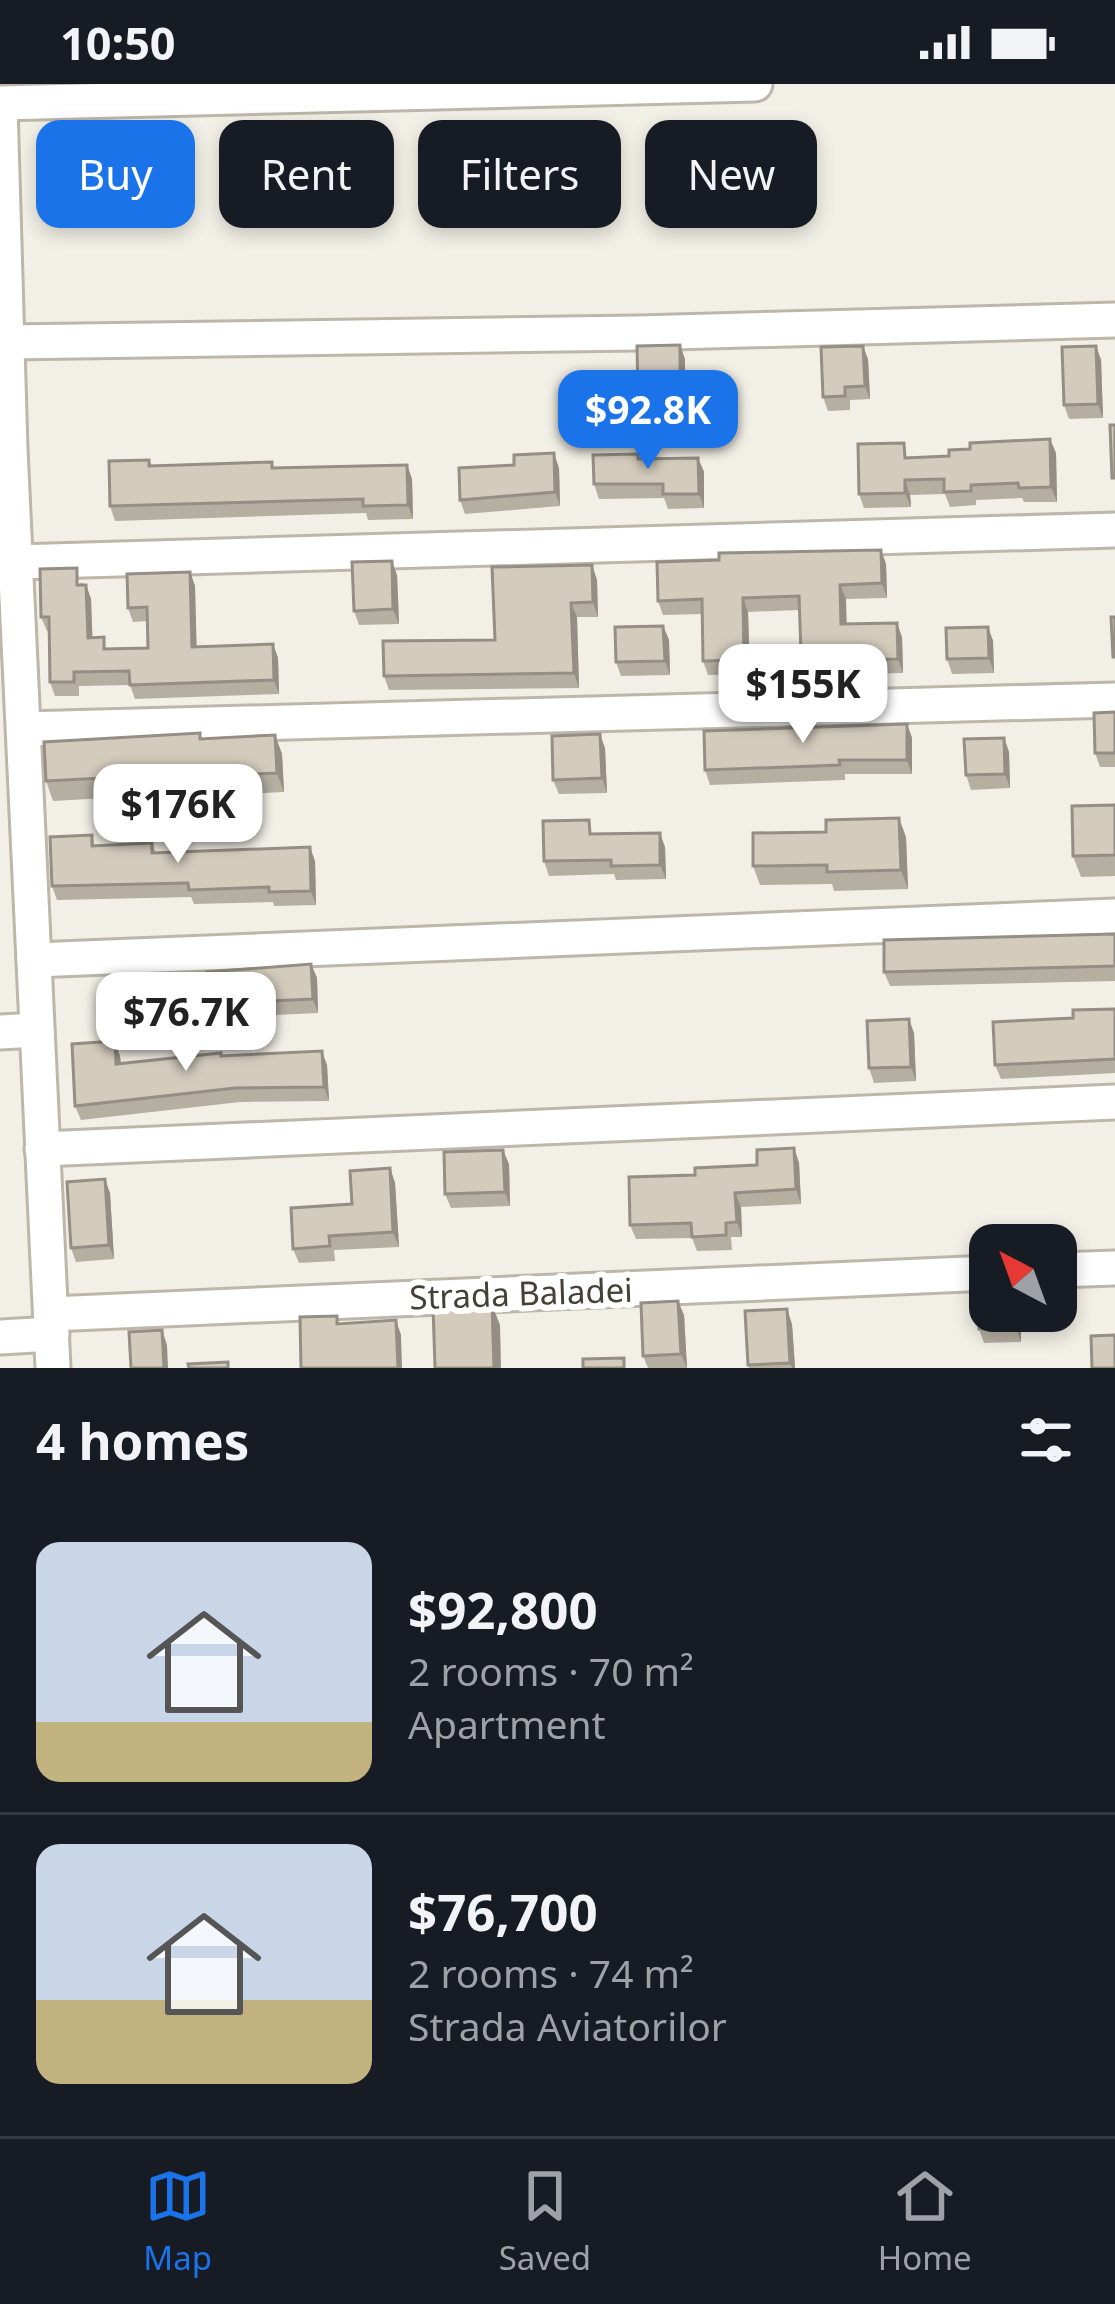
<!DOCTYPE html>
<html lang="en">
<head>
<meta charset="utf-8">
<style>
	:root { --surface:#171b24; --page:#242831; --text:#f1f3f6; --muted:#9ea1a6; --line:#363941; --accent:#1a73e8 }
	body { margin:0; font-family:"Noto Sans",sans-serif; background:var(--page); color:var(--text); height:100vh; display:flex; flex-direction:column; font-size:45px; white-space:nowrap }
	* { box-sizing:border-box; margin:0 }
	p { font-size:39px; color:var(--muted) }
	.icon { flex:none; width:66px; height:66px; fill:none; stroke:currentColor; stroke-width:2; stroke-linecap:round; stroke-linejoin:round }
	.map { position:relative; height:1284px; overflow:hidden }
	.details { display:flex; flex-direction:column; background:var(--surface); flex:1 }
	.details>* { flex:none }
	.guide { position:absolute; left:36px; top:36px; width:1044px; height:108px; display:flex; gap:24px }
	.needle { width:78px; rotate:319deg }
	.fabs { position:absolute; left:969px; top:1140px; display:grid; gap:24px }
	.fabs a { display:grid; place-items:center; width:108px; height:108px; border-radius:24px; background:var(--surface); box-shadow:0 6px 18px #0003; font-size:60px }
	.price { position:absolute; translate:-50% -102px; padding:0 27px; border-radius:24px; background:#fff; color:#222; font-size:39px; line-height:78px; filter:drop-shadow(0 3px 6px #0008) }
	.price::after { content:''; position:absolute; left:50%; top:72px; width:36px; height:27px; margin-left:-18px; background:inherit; clip-path:polygon(0 0,100% 0,50% 100%) }
	.price.selected { background:var(--accent); color:#fff }
	ul { padding:0; list-style:none }
	li { display:flex; align-items:center; gap:36px; height:300px; padding:0 36px }
	li+li { border-top:3px solid var(--line) }
	li span { display:grid; place-items:center; flex:none; width:336px; height:240px; border-radius:24px; color:#555 }
	li>.icon { margin-inline-start:auto }
	span .icon { width:144px; height:144px; fill:#fffc; stroke-width:1 }
	li b { font-size:51px }
	h2 { display:flex; justify-content:space-between; align-items:center; height:144px; padding:0 36px; font-size:51px }
	.pill { padding:0 42px; border-radius:24px; background:var(--surface); box-shadow:0 6px 18px #0003; font-size:42px; line-height:108px }
	.pill.selected { background:var(--accent); color:#fff }
	.status { display:flex; justify-content:space-between; align-items:center; height:84px; padding:0 60px; background:var(--surface); direction:ltr }
	.status svg { height:33px; fill:currentColor }
	.tabs { display:flex; justify-content:space-around; align-items:center; height:168px; border-top:3px solid var(--line); background:var(--surface); font-size:33px; color:var(--muted) }
	.tabs a { display:grid; justify-items:center; gap:6px }
	.tabs .selected { color:var(--accent) }
	.map>svg:first-child { display:block }
	.lines { fill:none; stroke-linecap:round; stroke-linejoin:round }
	.minor-casing { stroke:#bdb7a9; stroke-width:39 }
	.minor { stroke:#fff; stroke-width:33 }
	.wall { fill:#b5afa2 }
	.shaded-wall { fill:#948e84 }
	.building { fill:#d3cbbc; stroke:#948e84; stroke-width:3 }
	.labels { text-anchor:middle; dominant-baseline:central; stroke-width:12; stroke-linejoin:round; paint-order:stroke }
	.street-label { font-size:33px; fill:#454036; stroke:#fff }
</style>
</head>
<body>
<div class="status"><b>10:50</b><svg viewBox="0 0 49 12"><path d="M0 12V9h3v3zM5 12V6h3v6zM10 12V3h3v9zM15 12V0h3v12zM26 1h20v11H26zM47 4h2v5h-2z"/></svg></div>
<div class="map">
<svg width="1115" height="1284" viewBox="0 0 1115 1284">
	<rect width="100%" height="100%" fill="#f2efe6"/>
	<g class="lines">
		<g class="minor-casing">
			<g id="minor">
				<polyline points="0,19 755,0"/>
				<polyline points="0,22 10,365 53,1284"/>
				<polyline points="7,258 638,249 1115,236"/>
				<polyline points="16,478 1115,446"/>
				<polyline points="24,645 1115,616"/>
				<polyline points="34,876 1115,832"/>
				<polyline points="0,948 36,946"/>
				<polyline points="42,1065 1115,1018"/>
				<polyline points="1056,1186 1115,1184"/>
				<polyline points="51,1230 990,1189"/>
				<polyline points="0,1253 52,1250"/>
			</g>
		</g>
		<use href="#minor" class="minor"/>
	</g>
	<g class="wall">
		<polygon points="1096,262 1101,276 1103,334 1069,335 1064,321"/>
		<polygon points="685,275 685,324 643,325 638,310"/>
		<polygon points="868,275 870,315 850,316 850,326 828,327 823,313"/>
		<polygon points="1056,369 1057,418 1024,418 1022,414 976,416 976,421 950,423 945,410 910,411 911,423 864,424 859,410 909,373"/>
		<polygon points="638,370 639,375 698,374 704,388 704,424 668,425 664,414 599,415 594,400"/>
		<polygon points="149,376 152,382 272,378 274,384 407,381 412,395 413,435 368,436 366,429 115,437 110,422"/>
		<polygon points="559,384 560,422 465,430 460,416"/>
		<polygon points="881,466 886,480 887,514 846,515 846,540 902,553 903,589 861,590 858,581 806,583 801,569 799,526 748,528 750,590 708,591 703,577 703,530 663,531 658,517 719,476"/>
		<polygon points="592,481 597,496 598,533 577,533 579,604 389,606 384,592 495,556"/>
		<polygon points="190,488 195,502 196,562 273,560 278,574 279,610 135,615 130,601 79,602 79,612 55,612 50,598 49,547 47,547 41,533 82,498 82,501 86,501 91,515 92,554 108,565 148,564 147,537 133,538 128,524"/>
		<polygon points="397,491 399,540 359,541 354,527"/>
		<polygon points="663,542 669,556 670,591 621,592 616,578"/>
		<polygon points="988,543 993,557 994,589 952,590 947,575"/>
		<polygon points="1115,628 1115,683 1100,683 1095,669"/>
		<polygon points="907,640 912,654 912,690 845,690 845,696 710,701 705,686"/>
		<polygon points="200,649 202,655 275,651 282,670 284,708 209,712 209,724 148,726 143,712 53,717 46,697"/>
		<polygon points="1004,654 1009,668 1010,704 971,706 966,691"/>
		<polygon points="605,664 607,709 559,710 553,696"/>
		<polygon points="1115,721 1115,792 1081,793 1073,772"/>
		<polygon points="594,750 665,763 666,795 616,796 614,790 549,792 544,777"/>
		<polygon points="92,751 95,762 152,759 156,769 315,777 316,821 274,822 273,818 194,820 191,813 57,816 52,802"/>
		<polygon points="906,753 908,805 834,807 832,800 760,801 753,782"/>
		<polygon points="1115,850 1115,897 890,902 884,888"/>
		<polygon points="311,880 317,894 318,929 214,934 209,920"/>
		<polygon points="1115,925 1115,989 1001,995 995,981 1073,934"/>
		<polygon points="914,949 916,997 874,999 869,984"/>
		<polygon points="120,972 121,980 222,972 327,981 329,1017 240,1018 81,1036 75,1022"/>
		<polygon points="794,1064 799,1079 801,1120 741,1123 742,1153 731,1153 732,1166 697,1167 692,1154 636,1155 630,1141 695,1091 757,1081"/>
		<polygon points="509,1080 510,1122 451,1124 445,1110"/>
		<polygon points="390,1084 395,1099 399,1163 334,1166 335,1177 299,1179 293,1165 352,1120"/>
		<polygon points="110,1109 114,1175 76,1178 71,1164"/>
		<polygon points="1021,1227 1021,1258 984,1259 979,1245"/>
		<polygon points="684,1231 687,1284 648,1284 643,1272"/>
		<polygon points="792,1240 795,1284 749,1284 748,1281"/>
	</g>
	<g class="shaded-wall">
		<polygon points="680,261 685,275 685,324 680,310"/>
		<polygon points="863,262 868,275 870,315 865,302"/>
		<polygon points="1096,262 1101,276 1103,334 1098,320"/>
		<polygon points="1050,355 1056,369 1057,418 1051,403"/>
		<polygon points="554,369 559,384 560,422 555,408"/>
		<polygon points="698,374 704,388 704,424 699,410"/>
		<polygon points="407,381 412,395 413,435 408,421"/>
		<polygon points="905,396 910,411 911,423 905,409"/>
		<polygon points="881,466 886,480 887,514 882,499"/>
		<polygon points="392,477 397,491 399,540 393,525"/>
		<polygon points="592,481 597,496 598,533 593,518"/>
		<polygon points="190,488 195,502 197,577 192,563"/>
		<polygon points="86,501 91,515 93,568 88,554"/>
		<polygon points="840,501 846,515 847,554 841,540"/>
		<polygon points="743,514 748,528 750,590 744,576"/>
		<polygon points="571,519 577,533 579,604 574,589"/>
		<polygon points="897,539 902,553 903,589 898,575"/>
		<polygon points="663,542 669,556 670,591 665,577"/>
		<polygon points="988,543 993,557 994,589 989,574"/>
		<polygon points="273,560 278,574 279,610 274,596"/>
		<polygon points="907,640 912,654 912,690 907,676"/>
		<polygon points="600,650 605,664 607,709 602,694"/>
		<polygon points="275,651 282,670 284,708 277,689"/>
		<polygon points="1004,654 1009,668 1010,704 1005,690"/>
		<polygon points="201,692 209,712 209,724 202,704"/>
		<polygon points="899,734 906,753 908,805 901,786"/>
		<polygon points="660,749 665,763 666,795 660,781"/>
		<polygon points="310,763 315,777 316,821 311,807"/>
		<polygon points="311,880 317,894 318,929 313,915"/>
		<polygon points="909,935 914,949 916,997 911,983"/>
		<polygon points="115,957 120,972 122,995 116,980"/>
		<polygon points="322,967 327,981 329,1017 324,1003"/>
		<polygon points="794,1064 799,1079 801,1120 796,1105"/>
		<polygon points="503,1066 509,1080 510,1122 505,1108"/>
		<polygon points="390,1084 395,1099 399,1163 393,1148"/>
		<polygon points="105,1095 110,1109 114,1175 109,1161"/>
		<polygon points="735,1109 741,1123 742,1153 737,1138"/>
		<polygon points="678,1217 684,1231 687,1284 681,1270"/>
		<polygon points="492,1220 500,1241 501,1284 494,1284"/>
		<polygon points="787,1225 792,1240 795,1284 792,1284 790,1279"/>
		<polygon points="1016,1227 1021,1227 1021,1258 1016,1244"/>
		<polygon points="396,1236 401,1251 402,1284 398,1284"/>
		<polygon points="162,1246 167,1261 168,1284 164,1284"/>
	</g>
	<g class="building">
		<polygon points="680,261 680,310 638,310 637,262"/>
		<polygon points="863,262 865,302 845,303 845,312 823,313 821,263"/>
		<polygon points="1096,262 1098,320 1064,321 1062,263"/>
		<polygon points="1110,341 1115,341 1115,394 1112,394"/>
		<polygon points="1050,355 1051,403 1019,404 1018,399 971,401 971,407 944,408 944,395 905,396 905,409 859,410 858,360 904,359 905,374 949,372 949,366 970,365 970,359"/>
		<polygon points="554,369 555,408 460,416 459,384 514,381 514,371"/>
		<polygon points="638,370 638,375 698,374 699,410 663,410 663,400 594,400 593,371"/>
		<polygon points="149,376 149,382 272,378 272,384 407,381 408,421 363,422 363,415 110,422 109,377"/>
		<polygon points="881,466 882,499 840,501 841,540 897,539 898,575 856,576 856,567 801,569 799,512 743,514 744,576 703,577 702,515 658,517 657,478 719,476 719,469"/>
		<polygon points="392,477 393,525 354,527 352,478"/>
		<polygon points="592,481 593,518 571,519 574,589 384,592 383,557 495,556 492,483"/>
		<polygon points="77,484 77,501 86,501 88,554 104,553 104,565 148,564 147,523 128,524 127,490 190,488 192,563 273,560 274,596 130,601 129,587 74,588 74,598 50,598 49,533 41,533 40,485"/>
		<polygon points="1111,533 1115,533 1115,573 1113,573"/>
		<polygon points="663,542 665,577 616,578 615,543"/>
		<polygon points="988,543 989,574 947,575 946,544"/>
		<polygon points="1115,628 1115,669 1095,669 1094,629"/>
		<polygon points="907,640 907,676 839,676 840,681 705,686 704,647"/>
		<polygon points="200,649 200,655 275,651 277,689 201,692 202,704 141,707 140,692 46,697 44,658"/>
		<polygon points="600,650 602,694 553,696 552,652"/>
		<polygon points="1004,654 1005,690 966,691 964,655"/>
		<polygon points="1115,721 1115,771 1073,772 1072,722"/>
		<polygon points="899,734 901,786 827,788 827,781 753,782 753,749 826,748 826,736"/>
		<polygon points="589,736 590,750 660,749 660,781 611,782 611,776 544,777 543,737"/>
		<polygon points="92,751 92,762 152,759 152,769 310,763 311,807 269,808 269,803 189,806 188,799 52,802 50,753"/>
		<polygon points="1115,850 1115,882 884,888 884,856"/>
		<polygon points="311,880 313,915 209,920 207,888"/>
		<polygon points="1115,925 1115,975 995,981 993,938 1073,934 1073,926"/>
		<polygon points="909,935 911,983 869,984 867,937"/>
		<polygon points="115,957 116,980 221,969 221,972 322,967 324,1003 235,1004 75,1022 72,960"/>
		<polygon points="794,1064 796,1105 735,1109 737,1138 726,1139 726,1151 692,1153 691,1139 630,1141 629,1093 695,1091 695,1084 757,1081 757,1066"/>
		<polygon points="503,1066 505,1108 445,1110 444,1068"/>
		<polygon points="390,1084 393,1148 329,1152 330,1162 293,1165 291,1124 352,1120 350,1087"/>
		<polygon points="105,1095 109,1161 71,1164 67,1098"/>
		<polygon points="990,1208 990,1227 1016,1227 1016,1244 979,1245 978,1209"/>
		<polygon points="678,1217 681,1270 643,1272 641,1219"/>
		<polygon points="492,1220 494,1284 435,1284 433,1222"/>
		<polygon points="787,1225 790,1279 748,1281 745,1227"/>
		<polygon points="337,1232 337,1240 396,1236 398,1284 301,1284 300,1233"/>
		<polygon points="162,1246 164,1284 131,1284 129,1248"/>
		<polygon points="1115,1251 1115,1284 1092,1284 1091,1252"/>
		<polygon points="624,1274 624,1284 583,1284 583,1275"/>
		<polygon points="228,1278 228,1284 189,1284 188,1280"/>
	</g>
	<g class="labels">
		<g class="street-label">
			<text transform="translate(521 1209) rotate(-2)">Strada Baladei</text>
		</g>
	</g>
</svg>
<div class="fabs">
<a><svg class="needle" viewBox="-14 -14 28 28"><path d="M0-13l5 13h-10z" fill="#e53935"/><path d="M0 13l5-13h-10z" fill="#9ea1a6"/></svg></a>
</div>
<b class="price selected" style="left:648px;top:388px">$92.8K</b>
<b class="price" style="left:803px;top:662px">$155K</b>
<b class="price" style="left:178px;top:782px">$176K</b>
<b class="price" style="left:186px;top:990px">$76.7K</b>
<div class="guide">
<a class="pill selected">Buy</a>
<a class="pill">Rent</a>
<a class="pill">Filters</a>
<a class="pill">New</a>
</div>
</div>
<section class="details">
<h2>4 homes<svg class="icon" aria-label="filters" viewBox="0 0 24 24"><path d="M4 7h16M4 17h16"/><circle cx="9" cy="7" r="2"/><circle cx="15" cy="17" r="2"/></svg></h2>
<ul>
<li><span style="background:linear-gradient(#c9d6e8 75%,#c2b280 0)"><svg class="icon" aria-label="home" viewBox="0 0 24 24"><path d="M3 11l9-7 9 7M6 9v11h12V9"/></svg></span><div><b>$92,800</b><p>2 rooms · 70 m²</p><p>Apartment</p></div></li>
<li><span style="background:linear-gradient(#c9d6e8 65%,#c2b280 0)"><svg class="icon" aria-label="home" viewBox="0 0 24 24"><path d="M3 11l9-7 9 7M6 9v11h12V9"/></svg></span><div><b>$76,700</b><p>2 rooms · 74 m²</p><p>Strada Aviatorilor</p></div></li>
</ul>
</section>
<nav class="tabs">
<a class="selected"><svg class="icon" aria-label="map" viewBox="0 0 24 24"><path d="M3 6l6-2 6 2 6-2v14l-6 2-6-2-6 2zM9 4v14M15 6v14"/></svg>Map</a>
<a><svg class="icon" aria-label="saved" viewBox="0 0 24 24"><path d="M7 4h10v16l-5-4-5 4z"/></svg>Saved</a>
<a><svg class="icon" aria-label="home" viewBox="0 0 24 24"><path d="M3 11l9-7 9 7M6 9v11h12V9"/></svg>Home</a>
</nav>
</body>
</html>
